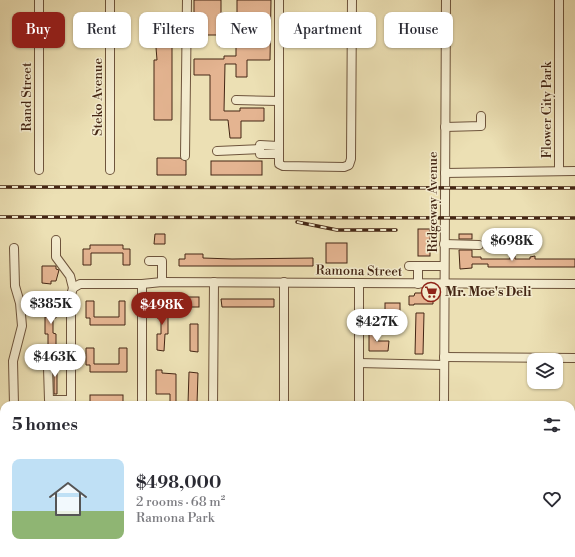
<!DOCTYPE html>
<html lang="en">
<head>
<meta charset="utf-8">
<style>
	:root { --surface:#fff; --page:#f2f2f3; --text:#2b2b33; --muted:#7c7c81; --line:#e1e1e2; --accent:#8f2418 }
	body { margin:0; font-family:"Libre Bodoni",serif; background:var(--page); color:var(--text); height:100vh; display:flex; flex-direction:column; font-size:15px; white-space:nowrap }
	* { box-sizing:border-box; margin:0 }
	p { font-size:13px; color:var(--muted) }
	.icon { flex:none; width:22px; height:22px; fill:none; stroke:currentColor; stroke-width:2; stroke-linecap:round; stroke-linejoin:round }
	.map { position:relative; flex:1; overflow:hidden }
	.details { position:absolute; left:0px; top:401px; width:575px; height:156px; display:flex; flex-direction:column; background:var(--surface); border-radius:12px 12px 0 0; box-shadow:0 1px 3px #0004 }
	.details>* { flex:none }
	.top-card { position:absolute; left:12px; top:12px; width:551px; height:36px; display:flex; gap:8px }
	.tools { position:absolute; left:527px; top:353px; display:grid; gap:8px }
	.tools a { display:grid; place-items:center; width:36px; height:36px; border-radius:8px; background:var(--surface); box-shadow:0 1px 3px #0004; font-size:20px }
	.price { position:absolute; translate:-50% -34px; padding:0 9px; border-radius:14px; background:#fff; color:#222; font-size:13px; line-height:26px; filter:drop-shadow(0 1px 2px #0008) }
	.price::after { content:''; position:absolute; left:50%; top:24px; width:12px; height:9px; margin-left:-6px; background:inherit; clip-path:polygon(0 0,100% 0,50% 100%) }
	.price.on { background:var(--accent); color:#fff }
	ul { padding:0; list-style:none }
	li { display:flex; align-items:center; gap:12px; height:100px; padding:0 12px }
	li+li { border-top:1px solid var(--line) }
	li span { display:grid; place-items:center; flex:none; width:112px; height:80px; border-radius:8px; color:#555 }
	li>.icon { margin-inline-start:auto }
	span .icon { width:48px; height:48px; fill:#fffc; stroke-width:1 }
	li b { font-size:17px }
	h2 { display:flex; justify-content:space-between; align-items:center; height:48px; padding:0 12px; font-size:17px }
	.pill { padding:0 14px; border-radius:8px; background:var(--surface); box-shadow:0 1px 3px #0004; font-size:14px; line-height:36px }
	.pill.on { background:var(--accent); color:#fff }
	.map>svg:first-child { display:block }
	.green { fill:#bbc18a; stroke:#80744f }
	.building { fill:#e4b491; stroke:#442614 }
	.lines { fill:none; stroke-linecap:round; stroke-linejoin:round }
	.minor-casing { stroke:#6e543c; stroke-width:10 }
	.minor { stroke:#f3ebce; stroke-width:8 }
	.rail-casing { stroke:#442614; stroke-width:3.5 }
	.rail { stroke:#f3ebce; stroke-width:2; stroke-dasharray:6; stroke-linecap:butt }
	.labels { text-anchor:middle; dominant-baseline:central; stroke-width:3; stroke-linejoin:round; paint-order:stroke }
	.street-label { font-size:13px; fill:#442614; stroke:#f3ebce }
	.poi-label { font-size:13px; font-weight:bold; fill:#442614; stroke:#f3ebce; text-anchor:start }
</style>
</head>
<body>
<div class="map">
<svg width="575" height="557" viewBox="0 0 575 557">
	<rect width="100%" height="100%" fill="#ece0b4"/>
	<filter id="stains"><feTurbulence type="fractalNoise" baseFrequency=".005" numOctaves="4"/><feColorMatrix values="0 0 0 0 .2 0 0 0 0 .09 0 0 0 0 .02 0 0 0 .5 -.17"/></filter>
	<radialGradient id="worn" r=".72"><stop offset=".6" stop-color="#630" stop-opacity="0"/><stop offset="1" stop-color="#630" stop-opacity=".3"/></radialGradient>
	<rect class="green" x="572" y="516" width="3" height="41"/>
	<g class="building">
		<polygon points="194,0 221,0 221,13 237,13 237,0 271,0 270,60 247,60 247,77 236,77 236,64 225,64 224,111 240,111 240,108 264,108 264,121 241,121 241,138 230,138 228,120 210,120 210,75 194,75 194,59 224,59 224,56 236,56 236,46 219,46 219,35 194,35"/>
		<polygon points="155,35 169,35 169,39 175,39 175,46 172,46 172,120 154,120 154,60 157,60"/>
		<polygon points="157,158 180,158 186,161 186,175 157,175"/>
		<rect x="211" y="161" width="51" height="14"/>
		<rect x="418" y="229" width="12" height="27"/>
		<polygon points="155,234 165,234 165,244 154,244"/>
		<rect x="459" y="234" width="13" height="5"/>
		<rect x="326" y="243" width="21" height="20"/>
		<polygon points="90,245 123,245 123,249 130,249 130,265 123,265 123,253 91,253 91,265 83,265 83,249 90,249"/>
		<polygon points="459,250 472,250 472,257 481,257 481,259 510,259 510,256 515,256 515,259 530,259 530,257 535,256 535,259 575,259 575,267 488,267 488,264 472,264 472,268 460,269"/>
		<polygon points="185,254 203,254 203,258 232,259 313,258 313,266 179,266 179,259 185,259"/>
		<polygon points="42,266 56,266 56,269 59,270 56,281 51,281 51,284 42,283"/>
		<polygon points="415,293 433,293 433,304 414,304 414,305 409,305 409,296 414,296"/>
		<rect x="180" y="297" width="19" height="10"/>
		<polygon points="221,299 274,299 274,307 222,307"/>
		<polygon points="48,301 56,301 56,318 53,318 53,333 56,334 56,350 48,350 48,334 45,334 45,317 48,317"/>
		<polygon points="86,301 94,301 94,317 119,317 119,301 125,301 125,325 90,325 90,318 86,318"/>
		<polygon points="157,301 165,301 164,317 168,317 168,334 165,334 164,351 157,350 157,334 161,334 161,318 157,318"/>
		<rect x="385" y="303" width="15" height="17"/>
		<polygon points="416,313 424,313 423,354 415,354"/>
		<polygon points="190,324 198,324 198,352 190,351"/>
		<polygon points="369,330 375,330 376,341 389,341 388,351 369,351"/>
		<polygon points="86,348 94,348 94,364 119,364 119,348 127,348 127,372 90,372 90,365 86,365"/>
		<polygon points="52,364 57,364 57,394 54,394 54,368"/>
		<polygon points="156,370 162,370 162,373 176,374 176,405 170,405 170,394 156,394"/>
		<polygon points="189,372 198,373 197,404 188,404"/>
		<rect x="90" y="395" width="33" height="8"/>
	</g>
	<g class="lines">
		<g class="minor-casing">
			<g id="minor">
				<polyline points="39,0 39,170"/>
				<polyline points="110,0 110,170"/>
				<polyline points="279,0 279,164 283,166 344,167 349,165 351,159 352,0"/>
				<polyline points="236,100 278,101"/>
				<polyline points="445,127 481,126 481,116"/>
				<polyline points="217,151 260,149"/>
				<polyline points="278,154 260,154 260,145 278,146"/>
				<polyline points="185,156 187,0"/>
				<polyline points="559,171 559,0"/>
				<polyline points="445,173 575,171"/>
				<polyline points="56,240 56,257 70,276 73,288"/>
				<polyline points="444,244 479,245"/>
				<polyline points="149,261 162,261 162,282"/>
				<polyline points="409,266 444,266"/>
				<polyline points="142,284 162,282 575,284"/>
				<polyline points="418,284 418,266"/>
				<polyline points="444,357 575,358"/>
				<polyline points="359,363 444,365"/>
				<polyline points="48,368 49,400 71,400"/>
				<polyline points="14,405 13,361 22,326 20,303 15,286 14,248"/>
				<polyline points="71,405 71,295 73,288 80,284 142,284 142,405"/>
				<polyline points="213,405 214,282"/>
				<polyline points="284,405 284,282"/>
				<polyline points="359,405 359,283"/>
				<polyline points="444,405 446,0"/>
				<polyline points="571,434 575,434"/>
				<polyline points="571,509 575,509"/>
				<polyline points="20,557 20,553"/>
				<polyline points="142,557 142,553"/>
				<polyline points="212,557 212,553"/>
				<polyline points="283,557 283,553"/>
				<polyline points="443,557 443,553"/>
				<polyline points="557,557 557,553"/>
			</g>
		</g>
		<use href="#minor" class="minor"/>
		<g class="rail-casing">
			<g id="rail">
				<polyline points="0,187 575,188"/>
				<polyline points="0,217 575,218"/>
				<polyline points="297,222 337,230 396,230"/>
				<polyline points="0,437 4,450"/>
				<polyline points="0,468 3,478"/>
				<polyline points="0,478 4,492"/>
				<polyline points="0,490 4,502"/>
				<polyline points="10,557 10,553"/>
			</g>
		</g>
		<use href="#rail" class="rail"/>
	</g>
	<defs>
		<g id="supermarket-ring" transform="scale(1)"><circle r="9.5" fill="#f3ebce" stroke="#8f2418" stroke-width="1.5"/><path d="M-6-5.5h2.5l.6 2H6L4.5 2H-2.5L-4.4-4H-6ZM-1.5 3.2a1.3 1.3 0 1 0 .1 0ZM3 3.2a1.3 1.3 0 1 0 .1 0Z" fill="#8f2418"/></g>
	</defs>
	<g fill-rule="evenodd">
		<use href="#supermarket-ring" x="431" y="292"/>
	</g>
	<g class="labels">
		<g class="street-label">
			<text transform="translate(27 97) rotate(-90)">Rand Street</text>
			<text transform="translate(98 97) rotate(-90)">Steko Avenue</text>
			<text transform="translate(547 110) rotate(-90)">Flower City Park</text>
			<text transform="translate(433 202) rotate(-90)">Ridgeway Avenue</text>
			<text transform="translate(359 271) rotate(1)">Ramona Street</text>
		</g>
		<g class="poi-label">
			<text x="445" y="292">Mr. Moe's Deli</text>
		</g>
	</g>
	<rect width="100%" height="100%" filter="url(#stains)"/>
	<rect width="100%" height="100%" fill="url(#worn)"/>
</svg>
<div class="tools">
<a><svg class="icon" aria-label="layers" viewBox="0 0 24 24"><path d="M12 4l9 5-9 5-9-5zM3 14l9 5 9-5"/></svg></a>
</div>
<b class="price" style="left:512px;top:262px">$698K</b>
<b class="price" style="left:51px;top:325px">$385K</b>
<b class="price on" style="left:162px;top:326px">$498K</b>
<b class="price" style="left:377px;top:343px">$427K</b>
<b class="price" style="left:55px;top:378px">$463K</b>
<div class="top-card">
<a class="pill on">Buy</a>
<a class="pill">Rent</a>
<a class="pill">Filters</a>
<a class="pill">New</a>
<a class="pill">Apartment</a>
<a class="pill">House</a>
</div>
<section class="details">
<h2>5 homes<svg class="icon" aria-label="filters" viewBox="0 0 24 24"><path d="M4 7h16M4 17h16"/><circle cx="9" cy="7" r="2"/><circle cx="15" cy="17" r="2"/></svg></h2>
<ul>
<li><span style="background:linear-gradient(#bfe0f5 65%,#8fb573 0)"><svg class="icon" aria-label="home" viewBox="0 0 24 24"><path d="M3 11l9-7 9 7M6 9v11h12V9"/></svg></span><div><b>$498,000</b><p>2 rooms · 68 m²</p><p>Ramona Park</p></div><svg class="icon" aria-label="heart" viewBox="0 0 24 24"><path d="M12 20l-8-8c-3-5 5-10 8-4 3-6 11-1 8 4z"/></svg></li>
</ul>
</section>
</div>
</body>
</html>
